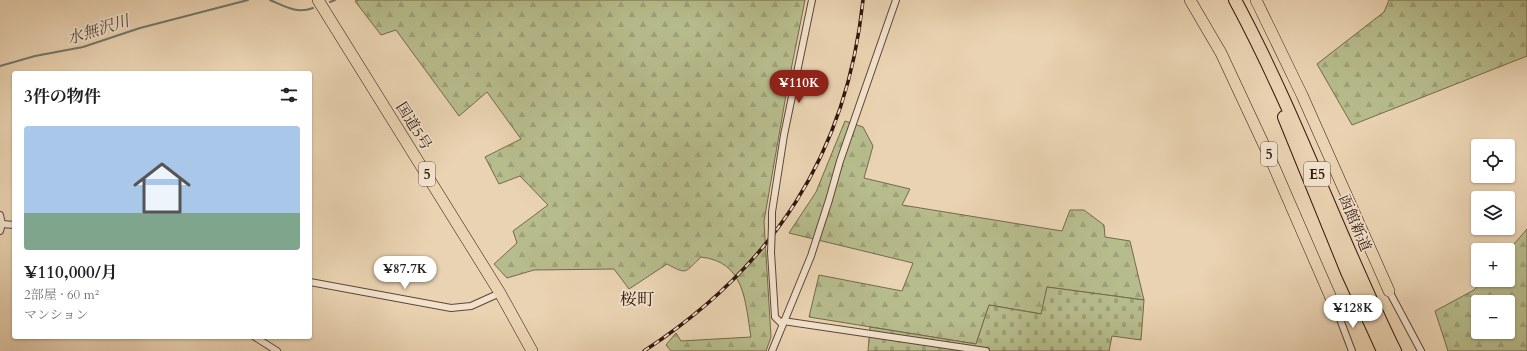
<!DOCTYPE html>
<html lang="ja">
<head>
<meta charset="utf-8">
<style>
	:root { --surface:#fff; --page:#f6f6f6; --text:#202124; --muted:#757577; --accent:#8f2418 }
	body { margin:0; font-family:Cardo,"Noto Serif JP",serif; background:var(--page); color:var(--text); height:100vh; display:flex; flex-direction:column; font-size:15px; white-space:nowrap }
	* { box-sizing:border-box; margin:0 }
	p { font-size:13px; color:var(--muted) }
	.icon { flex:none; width:22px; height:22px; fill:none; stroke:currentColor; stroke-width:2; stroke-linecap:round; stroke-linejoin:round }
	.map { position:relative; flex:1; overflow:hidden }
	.details { position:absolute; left:12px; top:71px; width:300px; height:268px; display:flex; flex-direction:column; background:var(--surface); border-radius:4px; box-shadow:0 1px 3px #0004 }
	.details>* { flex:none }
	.fabs { position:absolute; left:1471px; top:139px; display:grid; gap:8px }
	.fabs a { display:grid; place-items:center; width:44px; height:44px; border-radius:4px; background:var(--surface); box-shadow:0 1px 3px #0004; font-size:20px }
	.price { position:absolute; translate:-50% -34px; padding:0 9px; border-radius:14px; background:#fff; color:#222; font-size:13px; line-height:26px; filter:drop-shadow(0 1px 2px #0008) }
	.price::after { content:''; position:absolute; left:50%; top:24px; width:12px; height:9px; margin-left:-6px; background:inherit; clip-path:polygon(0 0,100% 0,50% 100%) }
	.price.selected { background:var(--accent); color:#fff }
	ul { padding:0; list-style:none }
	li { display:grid; align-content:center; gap:8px; height:212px; padding:0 12px }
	li span { display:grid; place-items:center; height:124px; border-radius:4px; color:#555 }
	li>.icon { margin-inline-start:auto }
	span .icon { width:72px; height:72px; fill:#fffc; stroke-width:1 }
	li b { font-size:17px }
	h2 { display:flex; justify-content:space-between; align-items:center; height:48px; padding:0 12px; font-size:17px }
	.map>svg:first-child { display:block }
	.forest { fill:url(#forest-firs); stroke:#75694c; fill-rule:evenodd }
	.cemetery { fill:url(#cemetery-stones); stroke:#75694c }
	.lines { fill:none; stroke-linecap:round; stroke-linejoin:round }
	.stream { stroke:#70776b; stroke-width:2 }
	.minor-casing { stroke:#614535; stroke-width:8 }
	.trunk-casing { stroke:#33160b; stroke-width:12 }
	.motorway-casing { stroke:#33160b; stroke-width:14 }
	.minor { stroke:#f1e2cd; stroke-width:6 }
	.trunk { stroke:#ead3b2; stroke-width:11 }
	.motorway { stroke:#ead3b2; stroke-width:12 }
	.rail-casing { stroke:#33160b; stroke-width:3.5 }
	.rail { stroke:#f1e2cd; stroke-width:2; stroke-dasharray:6; stroke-linecap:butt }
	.minor-bridge-casing { stroke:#614535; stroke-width:8; stroke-linecap:butt }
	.minor-bridge { stroke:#f1e2cd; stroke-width:6 }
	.labels { text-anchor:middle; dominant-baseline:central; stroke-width:3.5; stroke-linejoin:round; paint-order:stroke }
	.shield { fill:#f1e2cd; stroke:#6c5345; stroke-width:1 }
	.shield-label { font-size:14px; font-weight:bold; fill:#33160b }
	.street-label { font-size:15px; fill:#33160b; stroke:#f1e2cd }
	.water-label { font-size:16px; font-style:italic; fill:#51473b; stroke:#f1e2cd }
	.quarter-label { font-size:17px; fill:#33160b; stroke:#f1e2cd }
</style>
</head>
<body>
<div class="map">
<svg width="1527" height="351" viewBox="0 0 1527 351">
	<defs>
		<pattern id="forest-firs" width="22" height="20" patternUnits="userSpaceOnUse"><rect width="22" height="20" fill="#b7bc8c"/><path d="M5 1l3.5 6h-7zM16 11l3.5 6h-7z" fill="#9ea177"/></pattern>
		<pattern id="cemetery-stones" width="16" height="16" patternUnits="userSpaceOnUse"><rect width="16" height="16" fill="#b7bc8c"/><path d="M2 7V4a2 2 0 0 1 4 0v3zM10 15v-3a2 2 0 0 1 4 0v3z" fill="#9ea177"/></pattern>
	</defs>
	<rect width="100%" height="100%" fill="#ead3b2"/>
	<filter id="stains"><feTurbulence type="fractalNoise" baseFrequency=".005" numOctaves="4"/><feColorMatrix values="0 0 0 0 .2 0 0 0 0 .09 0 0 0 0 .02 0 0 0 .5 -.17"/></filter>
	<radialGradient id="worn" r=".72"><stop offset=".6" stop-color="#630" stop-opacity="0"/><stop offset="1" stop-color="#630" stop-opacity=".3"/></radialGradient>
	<g class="forest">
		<path d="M359 0H805L786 95 764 221 771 337 766 351H671L666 345 676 333 681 341 751 337C745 301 745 262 701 257 684 273 688 275 667 264L629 289 614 269 534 270 507 278 494 264 517 243 513 231 548 205 520 176 499 184 485 157 521 139 487 92 459 116 396 30 381 35 355 1Z"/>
		<polygon points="1389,0 1527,0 1527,56 1352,125 1317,64 1384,12"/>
		<polygon points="845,121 863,127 873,146 864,178 910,189 902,205 1062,231 1070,210 1084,210 1104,225 1105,237 1130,241 1144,300 1047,287 1042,314 989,305 976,344 809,317 819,275 902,291 913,263 789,233 816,192"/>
		<path d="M1527 229V351H1448L1435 311 1474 290 1483 280H1508V251ZM1478 302H1508V332H1478Z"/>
	</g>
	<polygon class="cemetery" points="1047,287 1144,300 1141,340 1112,336 1109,351 868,351 870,327 976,344 989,305 1041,314"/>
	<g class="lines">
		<g class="stream">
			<path d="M270 0C286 7 297 14 313 8"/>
			<polyline points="330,2 335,0"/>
			<polyline points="0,66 35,56 83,47 140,28 248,0"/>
		</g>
		<g class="minor-casing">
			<g id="minor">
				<polyline points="0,215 2,224 0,231"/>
				<polyline points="2,224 14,225"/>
				<polyline points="772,226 772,212 784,135 812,0"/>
				<polyline points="771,252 775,317 782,324"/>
				<polyline points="310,282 451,308 471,306 500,293"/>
				<polyline points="1389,291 1421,351"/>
				<polyline points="1338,314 1352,351"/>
				<polyline points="783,321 986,351"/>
				<polyline points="255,337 277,351"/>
				<polyline points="772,351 811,256 829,200 840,161 896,0"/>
			</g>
		</g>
		<g class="trunk-casing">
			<g id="trunk">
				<polyline points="318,0 500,293 532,351"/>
				<polyline points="1190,0 1221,53 1271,160 1338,314"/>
				<polyline points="1256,0 1302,95 1389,291"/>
			</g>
		</g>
		<g class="motorway-casing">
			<g id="motorway">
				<path d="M1235 0C1296 113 1338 235 1395 351"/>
				<polyline points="1284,117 1347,272 1383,351"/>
			</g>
		</g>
		<use href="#minor" class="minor"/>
		<use href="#trunk" class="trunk"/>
		<use href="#motorway" class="motorway"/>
		<g class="rail-casing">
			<path id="rail" d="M644 351C773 267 847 154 863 0"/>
		</g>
		<use href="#rail" class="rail"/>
		<g class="minor-bridge-casing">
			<polyline id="minor-bridge" points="771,252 772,226"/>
		</g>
		<use href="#minor-bridge" class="minor-bridge"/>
	</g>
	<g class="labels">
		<g class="shield">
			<rect x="1261" y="142" width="16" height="24" rx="3"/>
			<rect x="419" y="162" width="16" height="24" rx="3"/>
			<rect x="1304" y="162" width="26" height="24" rx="3"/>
		</g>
		<g class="shield-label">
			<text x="1269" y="154">5</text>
			<text x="427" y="174">5</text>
			<text x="1317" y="174">E5</text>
		</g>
		<g class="street-label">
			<text transform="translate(414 126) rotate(58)">国道5号</text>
			<text transform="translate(1355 223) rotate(67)">函館新道</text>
		</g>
		<g class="water-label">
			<text transform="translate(98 30) rotate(-17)">水無沢川</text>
		</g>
		<g class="quarter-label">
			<text x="637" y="299">桜町</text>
		</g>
	</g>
	<rect width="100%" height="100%" filter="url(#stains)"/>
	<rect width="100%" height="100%" fill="url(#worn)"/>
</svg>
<div class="fabs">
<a><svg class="icon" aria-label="locate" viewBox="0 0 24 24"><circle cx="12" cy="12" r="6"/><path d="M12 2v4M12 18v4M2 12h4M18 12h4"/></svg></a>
<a><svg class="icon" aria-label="layers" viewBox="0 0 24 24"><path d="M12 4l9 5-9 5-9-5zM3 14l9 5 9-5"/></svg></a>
<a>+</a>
<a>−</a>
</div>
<b class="price selected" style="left:799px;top:104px">¥110K</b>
<b class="price" style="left:405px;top:290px">¥87.7K</b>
<b class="price" style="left:1353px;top:329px">¥128K</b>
<section class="details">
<h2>3件の物件<svg class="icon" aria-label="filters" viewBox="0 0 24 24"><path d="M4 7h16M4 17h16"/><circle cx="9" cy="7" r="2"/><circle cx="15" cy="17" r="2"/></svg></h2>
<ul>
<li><span style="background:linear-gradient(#a9c7e8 70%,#7fa58c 0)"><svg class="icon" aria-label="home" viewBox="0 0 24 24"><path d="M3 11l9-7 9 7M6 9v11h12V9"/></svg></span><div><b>¥110,000/月</b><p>2部屋 · 60 m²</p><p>マンション</p></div></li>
</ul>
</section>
</div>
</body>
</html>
